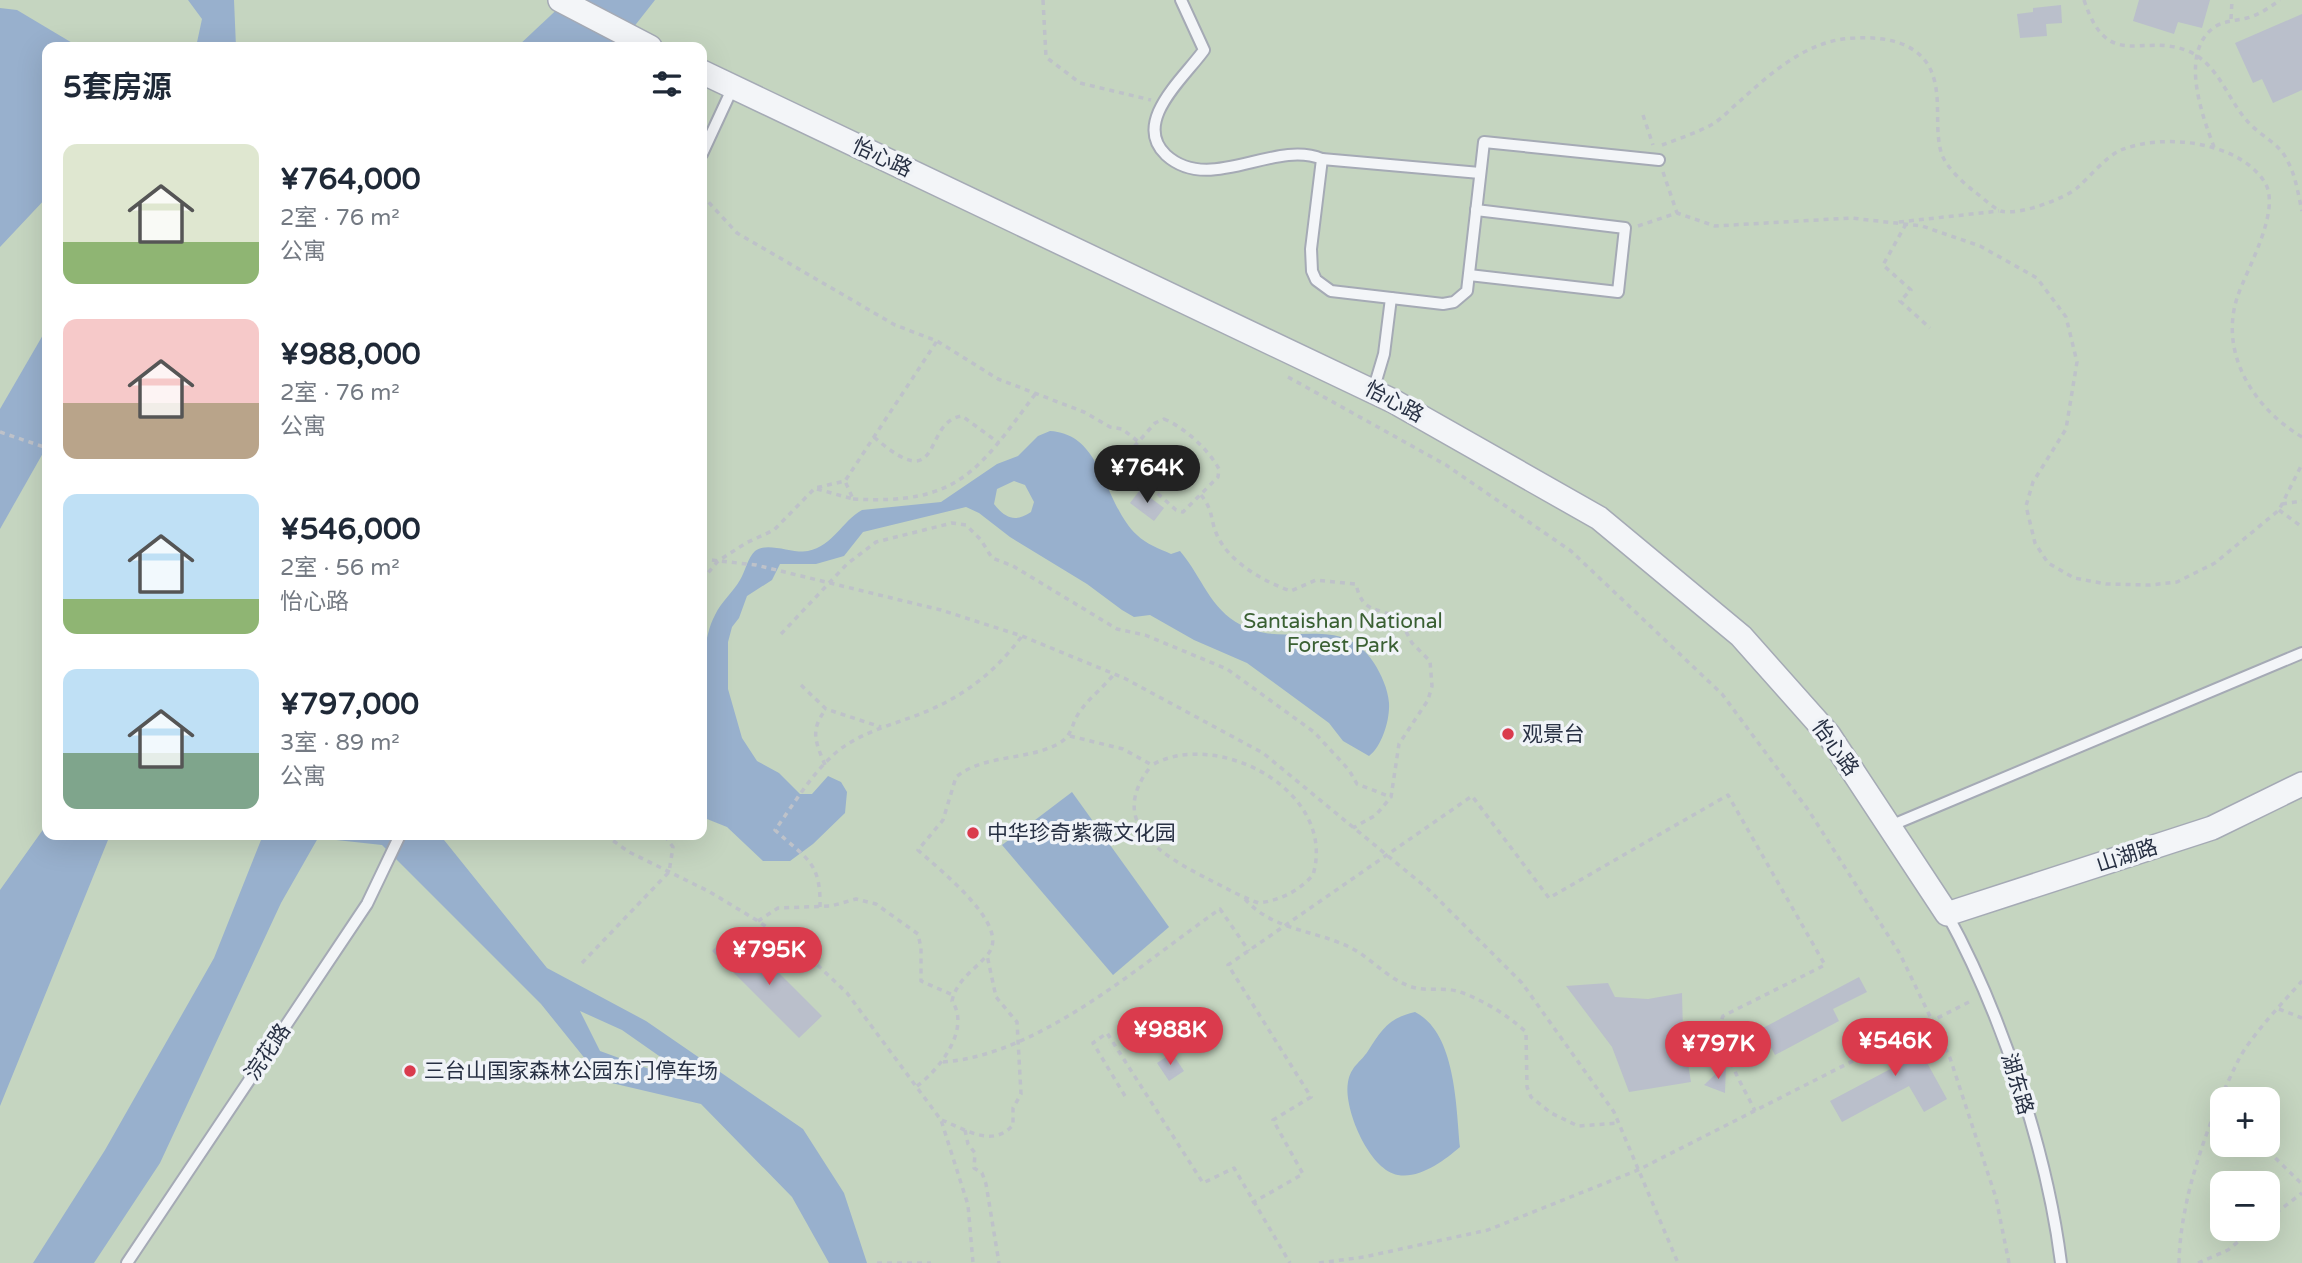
<!DOCTYPE html>
<html lang="zh">
<head>
<meta charset="utf-8">
<style>
	:root { --surface:#fff; --page:#f6f6f7; --text:#1f2937; --muted:#747a83; --accent:#da3b4d }
	body { margin:0; font-family:"Varela Round","Noto Sans SC",sans-serif; background:var(--page); color:var(--text); height:100vh; display:flex; flex-direction:column; font-size:26px; white-space:nowrap }
	* { box-sizing:border-box; margin:0 }
	p { font-size:23px; color:var(--muted) }
	.icon { flex:none; width:38px; height:38px; fill:none; stroke:currentColor; stroke-width:2; stroke-linecap:round; stroke-linejoin:round }
	.map { position:relative; flex:1; overflow:hidden }
	.details { position:absolute; left:42px; top:42px; width:665px; height:798px; display:flex; flex-direction:column; background:var(--surface); border-radius:14px; box-shadow:0 7px 28px #0002 }
	.details>* { flex:none }
	.tools { position:absolute; left:2210px; top:1087px; display:grid; gap:14px }
	.tools a { display:grid; place-items:center; width:70px; height:70px; border-radius:14px; background:var(--surface); box-shadow:0 7px 28px #0002; font-size:35px }
	.price { position:absolute; translate:-50% -60px; padding:0 16px; border-radius:24px; background:var(--accent); color:#fff; font-size:23px; line-height:46px; filter:drop-shadow(0 2px 4px #0008) }
	.price::after { content:''; position:absolute; left:50%; top:42px; width:21px; height:16px; margin-left:-10px; background:inherit; clip-path:polygon(0 0,100% 0,50% 100%) }
	.price.active { background:#222; color:#fff }
	ul { padding:0; list-style:none }
	li { display:flex; align-items:center; gap:21px; height:175px; padding:0 21px }
	li span { display:grid; place-items:center; flex:none; width:196px; height:140px; border-radius:14px; color:#555 }
	li>.icon { margin-inline-start:auto }
	span .icon { width:84px; height:84px; fill:#fffc; stroke-width:1 }
	li b { font-size:30px }
	h2 { display:flex; justify-content:space-between; align-items:center; height:84px; padding:0 21px; font-size:30px }
	.map>svg:first-child { display:block }
	.green { fill:#c5d5c0; fill-rule:evenodd }
	.water { fill:#98b0cd; fill-rule:evenodd }
	.building { fill:#babfcb }
	.lines { fill:none; stroke-linecap:round; stroke-linejoin:round }
	.service-casing { stroke:#a5aab5; stroke-width:14 }
	.minor-casing { stroke:#a5aab5; stroke-width:26 }
	.path { stroke:#bec2c9; stroke-width:3.5; stroke-dasharray:5 5; stroke-linecap:butt }
	.service { stroke:#f3f5f8; stroke-width:10 }
	.minor { stroke:#f3f5f8; stroke-width:23 }
	.poi-dot { fill:#da3b4d; stroke:#f0f3f7; stroke-width:2.5 }
	.labels { text-anchor:middle; dominant-baseline:central; stroke-width:7; stroke-linejoin:round; paint-order:stroke }
	.street-label { font-size:21px; fill:#273043; stroke:#f0f3f7 }
	.park-label { font-size:21px; fill:#3a6033; stroke:#f0f3f7 }
	.poi-label { font-size:21px; fill:#273043; stroke:#f0f3f7; text-anchor:start }
</style>
</head>
<body>
<div class="map">
<svg width="2302" height="1263" viewBox="0 0 2302 1263">
	<rect width="100%" height="100%" fill="#e0e4ea"/>
	<path class="green" d="M0 0H2302V1263H0ZM47 47H702V835H47ZM2222 1099H2268V1144H2222ZM2222 1183H2268V1228H2222Z"/>
	<g class="water">
		<polygon points="188,0 234,0 236,47 196,47 202,19"/>
		<polygon points="567,0 655,0 618,47 517,47"/>
		<polygon points="0,8 17,10 74,44 75,47 47,47 47,197 0,247"/>
		<polygon points="47,328 47,446 0,529 0,409"/>
		<path d="M1050 431C1104 434 1103 504 1137 535 1146 544 1160 549 1171 554L1180 551C1202 577 1210 609 1241 625 1287 650 1340 611 1374 663 1381 674 1388 689 1389 703 1390 720 1382 746 1369 756L1343 741 1329 723 1247 663 1194 640 1150 615 1134 617 1122 610 1087 584 1010 537 979 513 966 507 863 532 844 556 816 564H780L772 580 747 596 739 618 732 627 728 642V689L742 738 757 761 779 773 800 794H812L828 776 841 782 847 792 845 813 813 844 790 861H763L727 827 702 817V795L706 784 702 775C702 733 696 650 715 615 721 602 733 592 740 580 745 572 748 557 755 551 767 541 793 554 808 551 833 546 842 521 862 510L941 502 997 464 1018 456 1038 436ZM1014 481 1025 485 1034 502 1031 512C1015 523 1005 518 994 504L997 489Z"/>
		<polygon points="1072,792 1169,927 1113,975 1002,845"/>
		<polygon points="47,824 47,835 110,835 0,1106 0,890"/>
		<path d="M263 835H440L547 968 646 1021 803 1129 844 1193 867 1263H829L792 1197 701 1104 603 1081 541 1004 382 845 318 838 281 903 160 1163 94 1263H33L105 1150 214 958ZM580 1011 622 1030 682 1072 663 1074 600 1051Z"/>
		<path d="M1415 1012C1456 1033 1456 1106 1460 1147 1445 1160 1420 1179 1398 1175 1369 1170 1343 1108 1348 1082 1351 1066 1360 1063 1368 1051 1381 1031 1388 1018 1415 1012Z"/>
	</g>
	<g class="building">
		<polygon points="2139,0 2210,0 2202,28 2178,22 2174,34 2133,21"/>
		<polygon points="2061,5 2062,23 2046,24 2047,36 2020,38 2017,14 2033,12 2033,8"/>
		<polygon points="2302,14 2302,90 2273,103 2262,79 2253,83 2235,43"/>
		<polygon points="1140,490 1164,508 1154,521 1130,503"/>
		<polygon points="728,935 753,961 760,954 822,1016 799,1038 712,951"/>
		<polygon points="1859,977 1867,992 1833,1009 1839,1021 1775,1055 1761,1029"/>
		<polygon points="1608,983 1615,997 1648,999 1682,993 1683,1033 1691,1082 1629,1092 1612,1047 1566,986"/>
		<polygon points="1904,1021 1947,1099 1924,1112 1909,1086 1842,1122 1830,1101 1898,1065 1881,1034"/>
		<polygon points="1172,1053 1184,1071 1169,1081 1157,1063"/>
		<polygon points="1726,1064 1725,1093 1704,1085"/>
	</g>
	<g class="lines">
		<g class="service-casing">
			<g id="service">
				<path d="M1181 0 1204 50C1185 77 1131 122 1166 155 1210 195 1274 139 1322 159L1311 249 1312 271 1316 280 1331 291 1443 304 1454 302 1467 291 1484 142 1659 160"/>
				<polyline points="702,154 733,87"/>
				<polyline points="1322,159 1480,173"/>
				<polyline points="1469,275 1618,292 1625,228 1476,210"/>
				<polyline points="1373,391 1384,354 1391,298"/>
				<polyline points="1890,826 2302,653"/>
				<path d="M1947 914C2001 1012 2047 1151 2061 1263"/>
				<polyline points="127,1263 367,904 400,835"/>
			</g>
		</g>
		<g class="minor-casing">
			<g id="minor">
				<polyline points="560,0 650,47"/>
				<polyline points="702,72 1393,401 1599,518 1741,636 1829,735 1947,914 2212,828 2302,784"/>
			</g>
		</g>
		<g class="path">
			<polyline points="1043,0 1046,57 1080,83 1151,100"/>
			<path d="M2084 0C2108 73 2141 32 2188 51 2219 64 2228 101 2249 123 2262 137 2279 143 2287 160 2296 176 2298 194 2302 211"/>
			<polyline points="2231,19 2232,0"/>
			<polyline points="1643,115 1653,145"/>
			<path d="M1662 145C1678 139 1696 133 1711 125 1722 119 1731 108 1740 101 1772 72 1809 39 1855 38 1889 36 1927 44 1935 83 1940 105 1935 130 1941 152 1945 166 1963 183 1975 192 1982 197 1993 208 2001 211 2018 216 2064 199 2077 188 2090 177 2105 157 2121 150 2163 133 2237 141 2264 181 2283 209 2246 270 2237 298 2219 355 2255 409 2302 437"/>
			<path d="M2214 147C2202 115 2178 51 2216 26 2227 20 2236 21 2247 18 2259 15 2270 7 2280 0"/>
			<polyline points="1663,172 1677,213"/>
			<polyline points="702,195 737,233 895,325 937,341 998,379 1084,412 1110,427 1122,429 1139,442"/>
			<polyline points="1899,222 1999,211"/>
			<polyline points="1906,224 1883,265 1911,290 1900,301 1930,328"/>
			<polyline points="1638,226 1677,213 1715,226 1851,218 1922,226 1980,246 2037,278 2066,317 2077,362 2066,429 2033,482 2026,506 2035,543 2048,563 2074,578 2106,584 2150,585 2177,582 2215,563 2279,510 2302,464"/>
			<polyline points="1288,377 1446,465 1571,551 1722,694 1809,811 1900,954 1950,1058 1996,1198 2009,1263"/>
			<path d="M1164 419C1184 427 1209 450 1219 469L1218 477 1183 512 1176 510 1125 464V457L1155 423Z"/>
			<polyline points="0,432 47,448"/>
			<path d="M874 437C945 499 921 422 962 416L999 443"/>
			<polyline points="817,489 853,499 845,481"/>
			<path d="M1201 495C1214 511 1210 520 1217 535 1229 562 1264 582 1291 591L1316 580 1356 584C1363 616 1378 605 1400 620L1412 643 1430 661 1432 686 1428 700 1399 744 1391 797 1376 815 1353 828"/>
			<path d="M853 499C959 505 978 471 1036 393"/>
			<polyline points="2282,504 2302,501"/>
			<polyline points="2279,510 2302,527"/>
			<polyline points="702,559 756,565 941,610 1022,636 1124,678 1263,753 1428,889 1522,983 1614,1112 1678,1263"/>
			<polyline points="702,580 718,561 746,543 774,530 815,488 845,481 937,341"/>
			<polyline points="781,634 847,564 876,542 952,523 966,525 981,540 992,558 1013,566 1117,629 1145,635 1227,669 1314,732 1349,770 1357,784 1391,797"/>
			<polyline points="801,685 826,709 881,727"/>
			<path d="M1070 736 1123 749 1152 765C1217 728 1338 791 1313 875 1298 892 1280 900 1259 903 1241 897 1226 888 1210 880 1163 856 1104 823 1152 765"/>
			<path d="M825 765C815 741 810 730 826 709"/>
			<polyline points="605,835 629,852 710,892 758,921 808,956 847,993 941,1120 968,1205 973,1263"/>
			<path d="M1245 899C1276 934 1322 929 1360 953 1376 964 1390 979 1409 986 1424 992 1441 987 1457 991 1480 998 1509 1016 1526 1032L1527 1087 1531 1097 1551 1113 1578 1126 1618 1123"/>
			<path d="M820 907C821 861 806 859 775 830 794 804 813 771 839 750 860 734 887 726 912 717 959 700 992 676 1022 636"/>
			<polyline points="758,921 778,908 831,906 856,899 876,904 918,934 921,948 921,981 953,995"/>
			<polyline points="582,963 669,872 673,847 664,835"/>
			<polyline points="2279,1009 2302,1018"/>
			<path d="M943 1062C1040 1055 1141 964 1220 909L1249 951"/>
			<path d="M917 1086C940 1069 971 1029 952 1001 957 979 974 971 988 954 1012 925 938 869 918 850L943 820 956 777C984 754 1026 761 1058 744 1074 735 1071 722 1081 710 1090 697 1104 687 1114 674"/>
			<polyline points="1125,1096 1093,1043 1107,1033 1203,1183 1234,1168 1290,1263"/>
			<path d="M942 1120C966 1130 993 1148 1013 1125V1108L1021 1094 1017 1022 996 997 987 955"/>
			<polyline points="965,1130 968,1144 975,1153 974,1168 982,1173 986,1184 999,1263"/>
			<polyline points="2261,1144 2302,1184"/>
			<path d="M1252 1203 1303 1174 1273 1120 1311 1097 1228 965 1472 796 1549 898 1728 795 1825 965 1723 1016C1713 1039 1745 1089 1755 1111"/>
			<polyline points="2268,1219 2302,1193"/>
			<polyline points="877,1263 931,1263"/>
			<polyline points="1319,1263 1364,1257 1488,1230 1638,1170 1971,1001"/>
			<path d="M2179 1263C2180 1198 2209 1119 2238 1061 2249 1038 2284 1001 2302 981"/>
			<polyline points="2198,1263 2228,1250 2255,1228"/>
		</g>
		<use href="#service" class="service"/>
		<use href="#minor" class="minor"/>
	</g>
	<g class="poi-dot">
		<circle cx="1508" cy="734" r="7"/>
		<circle cx="973" cy="833" r="7"/>
		<circle cx="410" cy="1071" r="7"/>
	</g>
	<g class="labels">
		<g class="street-label">
			<text transform="translate(882 158) rotate(25)">怡心路</text>
			<text transform="translate(1394 402) rotate(28)">怡心路</text>
			<text transform="translate(1835 748) rotate(54)">怡心路</text>
			<text transform="translate(2127 856) rotate(-18)">山湖路</text>
			<text transform="translate(268 1052) rotate(-56)">浣花路</text>
			<text transform="translate(2017 1084) rotate(73)">湖东路</text>
		</g>
		<g class="park-label">
			<text x="1343" y="621">Santaishan National<tspan x="1343" dy="24">Forest Park</tspan></text>
		</g>
		<g class="poi-label">
			<text x="1522" y="734">观景台</text>
			<text x="987" y="833">中华珍奇紫薇文化园</text>
			<text x="424" y="1071">三台山国家森林公园东门停车场</text>
		</g>
	</g>
</svg>
<div class="tools">
<a>+</a>
<a>−</a>
</div>
<b class="price active" style="left:1147px;top:505px">¥764K</b>
<b class="price" style="left:769px;top:987px">¥795K</b>
<b class="price" style="left:1170px;top:1067px">¥988K</b>
<b class="price" style="left:1895px;top:1078px">¥546K</b>
<b class="price" style="left:1718px;top:1081px">¥797K</b>
<section class="details">
<h2>5套房源<svg class="icon" aria-label="filters" viewBox="0 0 24 24"><path d="M4 7h16M4 17h16"/><circle cx="9" cy="7" r="2"/><circle cx="15" cy="17" r="2"/></svg></h2>
<ul>
<li><span style="background:linear-gradient(#dfe7d0 70%,#8fb573 0)"><svg class="icon" aria-label="home" viewBox="0 0 24 24"><path d="M3 11l9-7 9 7M6 9v11h12V9"/></svg></span><div><b>¥764,000</b><p>2室 · 76 m²</p><p>公寓</p></div></li>
<li><span style="background:linear-gradient(#f6c9c9 60%,#b9a48a 0)"><svg class="icon" aria-label="home" viewBox="0 0 24 24"><path d="M3 11l9-7 9 7M6 9v11h12V9"/></svg></span><div><b>¥988,000</b><p>2室 · 76 m²</p><p>公寓</p></div></li>
<li><span style="background:linear-gradient(#bfe0f5 75%,#8fb573 0)"><svg class="icon" aria-label="home" viewBox="0 0 24 24"><path d="M3 11l9-7 9 7M6 9v11h12V9"/></svg></span><div><b>¥546,000</b><p>2室 · 56 m²</p><p>怡心路</p></div></li>
<li><span style="background:linear-gradient(#bfe0f5 60%,#7fa58c 0)"><svg class="icon" aria-label="home" viewBox="0 0 24 24"><path d="M3 11l9-7 9 7M6 9v11h12V9"/></svg></span><div><b>¥797,000</b><p>3室 · 89 m²</p><p>公寓</p></div></li>
</ul>
</section>
</div>
</body>
</html>
